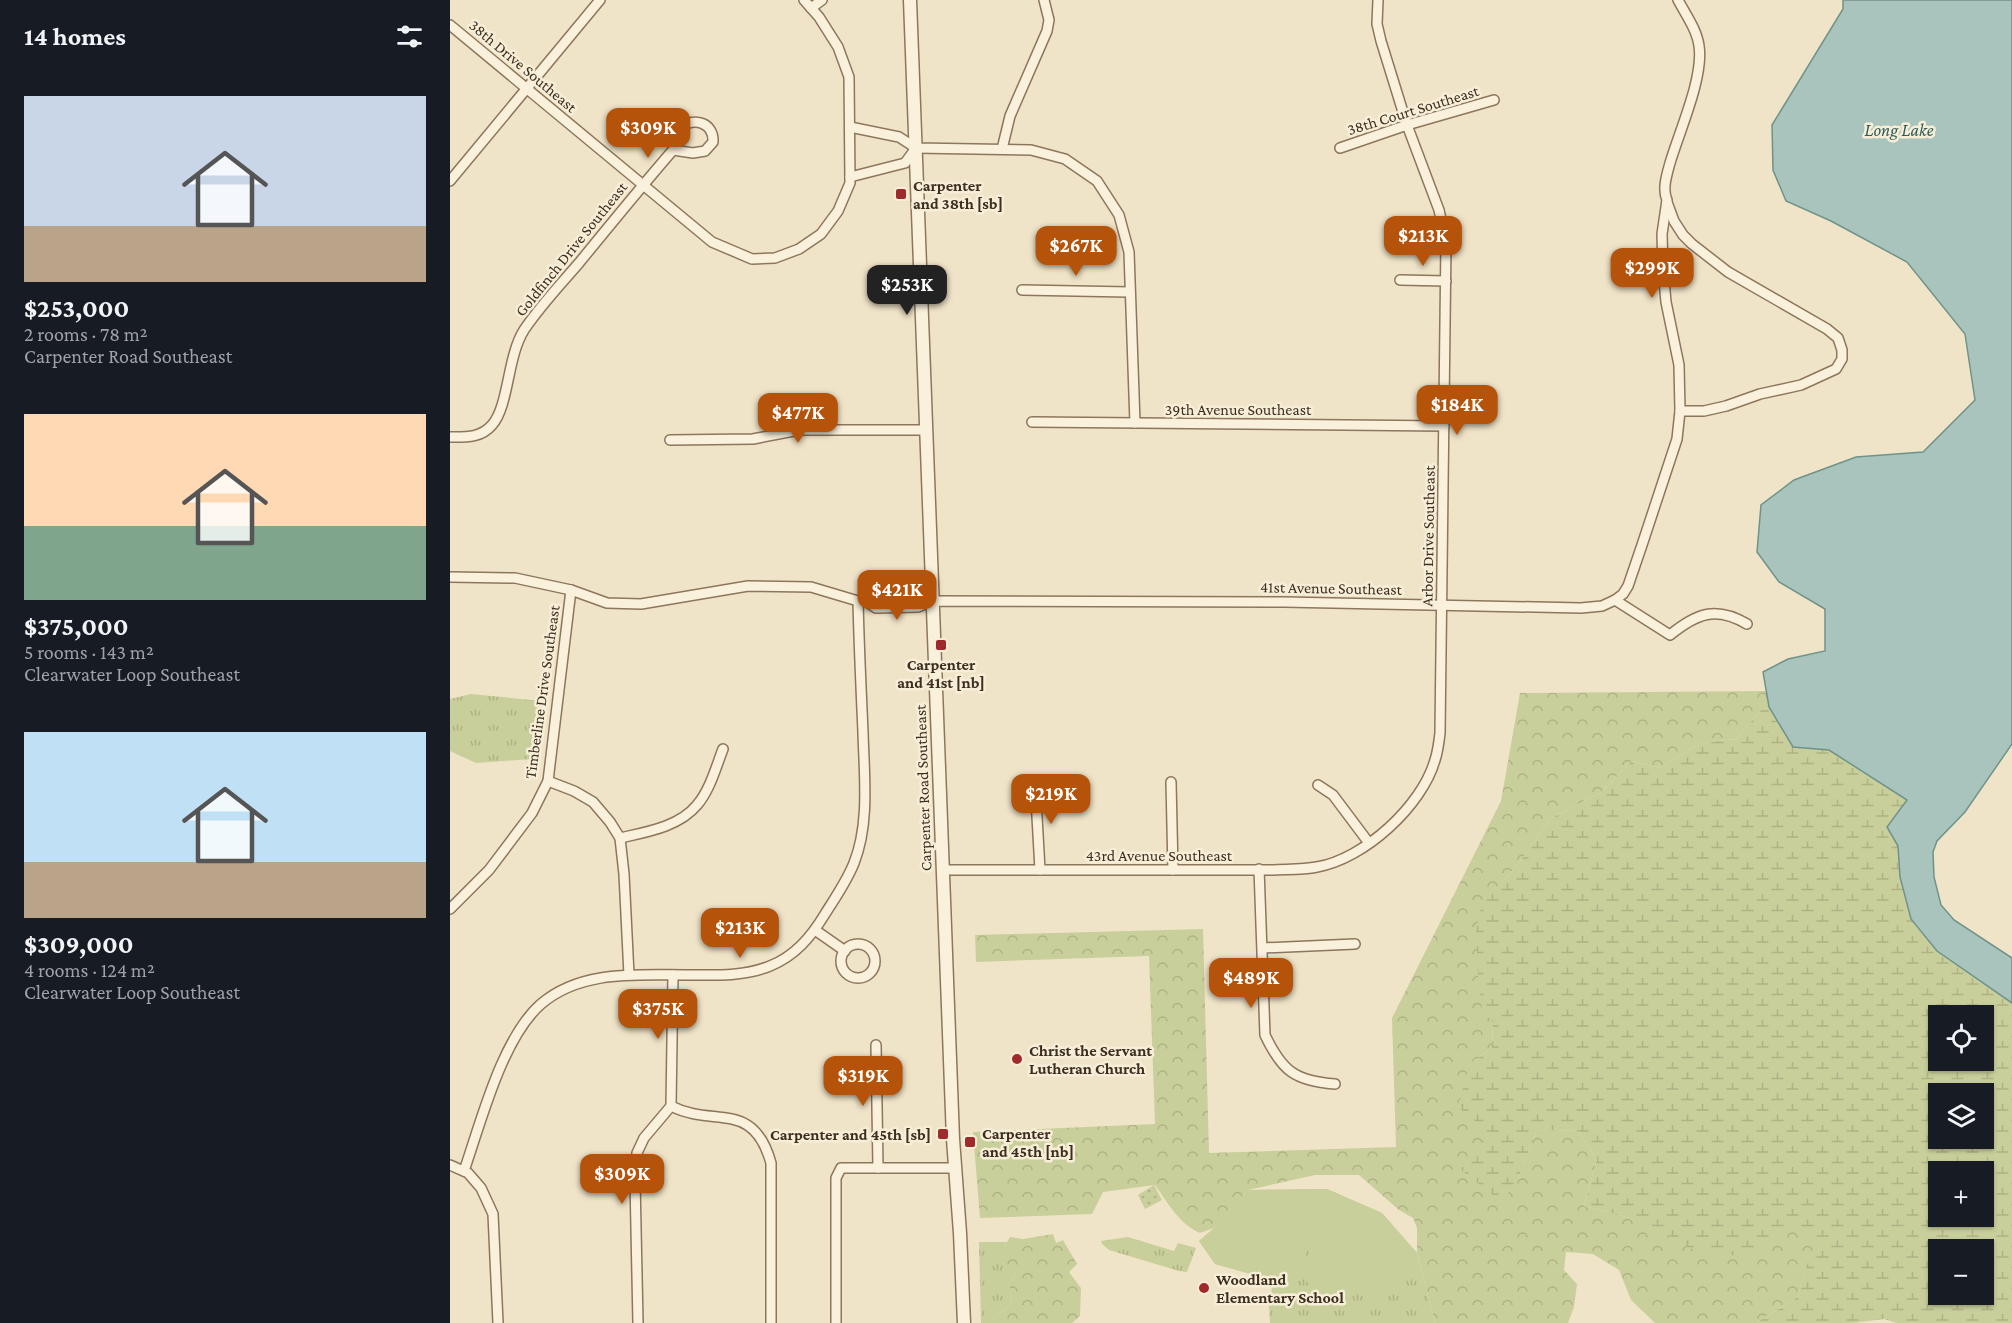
<!DOCTYPE html>
<html lang="en">
<head>
<meta charset="utf-8">
<style>
	:root { --surface:#171b24; --page:#20242c; --text:#f1f3f6; --muted:#9ea1a6; --accent:#b45309 }
	body { margin:0; font-family:"Crimson Pro",serif; background:var(--page); color:var(--text); height:100vh; display:flex; flex-direction:column; font-size:22px; white-space:nowrap }
	* { box-sizing:border-box; margin:0 }
	p { font-size:20px; color:var(--muted) }
	.icon { flex:none; width:33px; height:33px; fill:none; stroke:currentColor; stroke-width:2; stroke-linecap:round; stroke-linejoin:round }
	.map { position:relative; flex:1; overflow:hidden }
	.details { display:flex; flex-direction:column; background:var(--surface); width:450px }
	.details>* { flex:none }
	.buttons { position:absolute; left:1478px; top:1005px; display:grid; gap:12px }
	.buttons a { display:grid; place-items:center; width:66px; height:66px; border-radius:0px; background:var(--surface); box-shadow:0 2px 4px #0004; font-size:30px }
	.price { position:absolute; translate:-50% -51px; padding:0 14px; border-radius:12px; background:var(--accent); color:#fff; font-size:20px; line-height:39px; filter:drop-shadow(0 2px 3px #0008) }
	.price::after { content:''; position:absolute; left:50%; top:36px; width:18px; height:14px; margin-left:-9px; background:inherit; clip-path:polygon(0 0,100% 0,50% 100%) }
	.price.selected { background:#222; color:#fff }
	ul { padding:0; list-style:none }
	li { display:grid; align-content:center; gap:12px; height:318px; padding:0 24px }
	li span { display:grid; place-items:center; height:186px; border-radius:0px; color:#555 }
	li>.icon { margin-inline-start:auto }
	span .icon { width:108px; height:108px; fill:#fffc; stroke-width:1 }
	li b { font-size:26px }
	h2 { display:flex; justify-content:space-between; align-items:center; height:72px; padding:0 24px; font-size:26px }
	main { display:flex; flex:1; min-height:0 }
	.map>svg:first-child { display:block }
	.grass { fill:url(#grass-tufts) }
	.forest { fill:url(#forest-crowns) }
	.wetland { fill:url(#wetland-marsh); fill-rule:evenodd }
	.garden { fill:url(#garden-dots) }
	.pitch { fill:#c9cf9b }
	.water { fill:#a9c4bc; stroke:#6f938a; stroke-width:1.5 }
	.lines { fill:none; stroke-linecap:round; stroke-linejoin:round }
	.minor-casing { stroke:#8d765c; stroke-width:12 }
	.tertiary-casing { stroke:#8d765c; stroke-width:15 }
	.minor { stroke:#faf1dc; stroke-width:9 }
	.tertiary { stroke:#faf1dc; stroke-width:12 }
	.poi-dot { fill:#9e2a2b; stroke:#f7eed8; stroke-width:2 }
	.labels { text-anchor:middle; dominant-baseline:central; stroke-width:5; stroke-linejoin:round; paint-order:stroke }
	.street-label { font-size:16px; fill:#3d2e20; stroke:#f7eed8 }
	.poi-label { font-size:16px; font-weight:bold; fill:#3d2e20; stroke:#f7eed8; text-anchor:start }
	.water-label { font-size:18px; font-style:italic; fill:#2f5d5a; stroke:#f7eed8 }
</style>
</head>
<body>
<main>
<section class="details">
<h2>14 homes<svg class="icon" aria-label="filters" viewBox="0 0 24 24"><path d="M4 7h16M4 17h16"/><circle cx="9" cy="7" r="2"/><circle cx="15" cy="17" r="2"/></svg></h2>
<ul>
<li><span style="background:linear-gradient(#c9d6e8 70%,#b9a48a 0)"><svg class="icon" aria-label="home" viewBox="0 0 24 24"><path d="M3 11l9-7 9 7M6 9v11h12V9"/></svg></span><div><b>$253,000</b><p>2 rooms · 78 m²</p><p>Carpenter Road Southeast</p></div></li>
<li><span style="background:linear-gradient(#ffd9b3 60%,#7fa58c 0)"><svg class="icon" aria-label="home" viewBox="0 0 24 24"><path d="M3 11l9-7 9 7M6 9v11h12V9"/></svg></span><div><b>$375,000</b><p>5 rooms · 143 m²</p><p>Clearwater Loop Southeast</p></div></li>
<li><span style="background:linear-gradient(#bfe0f5 70%,#b9a48a 0)"><svg class="icon" aria-label="home" viewBox="0 0 24 24"><path d="M3 11l9-7 9 7M6 9v11h12V9"/></svg></span><div><b>$309,000</b><p>4 rooms · 124 m²</p><p>Clearwater Loop Southeast</p></div></li>
</ul>
</section>
<div class="map">
<svg width="1562" height="1323" viewBox="0 0 1562 1323">
	<defs>
		<pattern id="grass-tufts" width="24" height="20" patternUnits="userSpaceOnUse" patternTransform="scale(1.5)"><rect width="24" height="20" fill="#c9cf9b"/><path d="M3 7l-1-3M5 7V3M7 7l1-3M15 17l-1-3M17 17v-4M19 17l1-3" fill="none" stroke="#aeb285"/></pattern>
		<pattern id="forest-crowns" width="20" height="18" patternUnits="userSpaceOnUse" patternTransform="scale(1.5)"><rect width="20" height="18" fill="#c9cf9b"/><path d="M2 6a3 3 0 1 1 6 0M12 15a3 3 0 1 1 6 0" fill="none" stroke="#aeb285"/></pattern>
		<pattern id="wetland-marsh" width="20" height="14" patternUnits="userSpaceOnUse" patternTransform="scale(1.5)"><rect width="20" height="14" fill="#c9cf9b"/><path d="M1 5h8M5 5V1M11 12h8M15 12V8" fill="none" stroke="#aeb285"/></pattern>
		<pattern id="garden-dots" width="8" height="8" patternUnits="userSpaceOnUse" patternTransform="scale(1.5)"><rect width="8" height="8" fill="#c9cf9b"/><path d="M2 2h.1M6 6h.1" fill="none" stroke="#aeb285" stroke-width="1.8" stroke-linecap="round"/></pattern>
	</defs>
	<rect width="100%" height="100%" fill="#f0e4c8"/>
	<g class="grass">
		<polygon points="21,694 92,701 82,759 26,763 0,751 0,699"/>
		<polygon points="877,1189 932,1213 967,1253 985,1323 820,1323 819,1307 823,1280 765,1264 749,1241 764,1228 798,1190"/>
		<polygon points="678,1237 724,1251 728,1243 746,1248 737,1272 729,1271 659,1250 652,1244 651,1241"/>
		<polygon points="529,1242 557,1242 554,1247 566,1273 559,1284 562,1301 556,1309 543,1319 543,1323 531,1323"/>
	</g>
	<g class="forest">
		<path d="M1316 691 1319 707 1310 711 1286 739 1251 743 1210 768 1182 761 1153 791 1100 819 1069 863 1054 880 1032 1009 1043 1021 1042 1047 1019 1065 1039 1133 1068 1179 1087 1130 1128 1131 1147 1159 1134 1206 1199 1223 1238 1248 1343 1227 1369 1237 1353 1275 1348 1297 1306 1323H1205L1181 1300 1169 1270 1143 1254 1116 1252 1114 1270 1127 1284 1124 1307 1118 1323H985L967 1253V1228L963 1218 949 1210 909 1175H865L798 1190 764 1228 750 1233C729 1224 718 1203 705 1185L653 1192 642 1214 530 1218 523 1132 705 1124 699 956 526 962 525 935 753 929 759 1153 946 1147 942 1018 1051 801 1070 693Z"/>
		<polygon points="603,1234 606,1243 613,1240 627,1264 619,1272 631,1288 630,1316 622,1323 543,1323 543,1319 556,1309 562,1301 559,1284 566,1273 550,1261 554,1247 560,1237 573,1239"/>
	</g>
	<path class="wetland" d="M1319 707 1343 747 1379 750 1457 800 1438 827 1448 846 1450 877 1487 951 1562 1003V1323H1447L1434 1319 1403 1323H1306L1348 1297 1353 1275 1368 1237 1343 1228 1298 1258 1238 1248 1198 1223 1134 1206 1147 1159 1128 1131 1087 1130 1068 1179 1052 1202 1010 1169 1039 1133 1008 1107 1019 1065 1042 1047 1043 1022 1032 1009 1028 976 1026 931 1033 898 1054 880 1069 863 1100 819 1153 791 1182 761 1210 768 1251 743 1286 739 1310 711ZM1488 1016H1533V1060H1488ZM1488 1094H1533V1138H1488ZM1488 1172H1533V1216H1488ZM1488 1250H1533V1294H1488Z"/>
	<polygon class="garden" points="704,1185 712,1200 695,1209 688,1195"/>
	<g class="pitch">
		<polygon points="861,1189 855,1269 849,1278 840,1285 765,1264 749,1241 764,1228 798,1190"/>
		<polygon points="863,1189 877,1189 932,1213 967,1253 949,1287 865,1289 857,1282"/>
	</g>
	<polygon class="water" points="1393,0 1562,0 1562,744 1515,812 1487,841 1483,852 1484,877 1491,905 1504,920 1562,958 1562,1003 1487,951 1461,919 1450,877 1448,846 1437,827 1457,800 1379,750 1343,747 1319,707 1313,672 1338,659 1375,651 1375,609 1329,582 1307,552 1311,505 1344,480 1406,457 1473,452 1525,400 1515,334 1457,262 1381,221 1336,201 1323,170 1322,125 1393,9"/>
	<g class="lines">
		<g class="minor-casing">
			<g id="minor">
				<polyline points="361,8 372,0"/>
				<polyline points="0,25 262,242 302,259 325,258 349,249 371,234 388,211 400,183 399,77 388,47 369,17 354,0"/>
				<polyline points="400,127 449,137 466,148 581,150 615,159 647,181 669,215 679,252 685,423"/>
				<polyline points="890,148 957,125 1044,100"/>
				<polyline points="552,149 560,116 597,31 599,20 594,0"/>
				<polyline points="400,177 455,163 466,148"/>
				<polyline points="0,181 150,0"/>
				<polyline points="1217,202 1224,221 1233,235 1242,244 1278,272 1377,329 1388,338 1392,350 1392,359 1386,369 1351,385 1310,394 1276,406 1254,411 1230,411"/>
				<polyline points="950,280 996,281"/>
				<polyline points="572,290 679,292"/>
				<polyline points="582,422 994,426"/>
				<path d="M0 437C16 437 31 438 42 425 59 406 57 357 74 330 90 306 110 285 129 263 160 225 191 187 223 150L231 127C245 117 264 123 263 142L255 151 243 153 223 150"/>
				<polyline points="220,440 303,439 349,430 477,430"/>
				<path d="M0 577 65 578 121 590 157 603 191 604 298 586 361 587 408 601H416L426 608 468 607 482 601 834 602 1131 608 1152 606 1165 600 1220 635C1247 613 1266 606 1297 624"/>
				<path d="M1165 600 1173 594 1178 586 1192 545 1227 439 1230 411 1229 365 1216 302 1213 269 1212 234 1217 200C1212 189 1217 174 1220 163 1229 132 1254 77 1249 46 1247 30 1236 15 1228 0"/>
				<path d="M416 601C434 587 462 592 482 601"/>
				<polyline points="98,781 124,791 143,802 160,822 170,838 174,874 179,975"/>
				<polyline points="585,781 590,870"/>
				<polyline points="721,782 723,870"/>
				<polyline points="868,785 883,795 919,843"/>
				<path d="M170 838C196 832 229 827 247 805 260 790 266 767 273 749"/>
				<path d="M809 869 815 1035C832 1071 845 1081 885 1084"/>
				<path d="M493 870H821C836 869 852 870 867 867 914 859 972 806 985 760 988 751 989 742 990 733L996 242 989 210 957 125 931 41 927 24 928 0"/>
				<polyline points="0,909 39,870 82,813 98,781 121,590"/>
				<polyline points="365,930 395,951"/>
				<circle cx="408" cy="961" r="17"/>
				<polyline points="813,948 905,944"/>
				<polyline points="426,1045 428,1168"/>
				<path d="M221 1106C264 1128 303 1099 321 1163V1323"/>
				<polyline points="0,1165 18,1173 31,1188 43,1214 48,1323"/>
				<path d="M14 1171C31 1122 52 1038 91 1004 131 970 185 975 235 975 263 975 293 977 320 966 345 956 361 937 375 914 385 898 397 881 404 863 420 823 414 774 413 732 411 688 409 645 408 601"/>
				<polyline points="188,1323 185,1181 187,1153 194,1138 221,1106 223,975"/>
				<polyline points="386,1323 386,1178 391,1168 505,1168"/>
			</g>
		</g>
		<g class="tertiary-casing">
			<polyline id="tertiary" points="460,0 503,1139 510,1233 514,1323"/>
		</g>
		<use href="#minor" class="minor"/>
		<use href="#tertiary" class="tertiary"/>
	</g>
	<g class="poi-dot">
		<rect x="445" y="188" width="12" height="12" rx="3"/>
		<rect x="485" y="639" width="12" height="12" rx="3"/>
		<circle cx="567" cy="1059" r="6"/>
		<rect x="487" y="1128" width="12" height="12" rx="3"/>
		<rect x="514" y="1136" width="12" height="12" rx="3"/>
		<circle cx="754" cy="1288" r="6"/>
	</g>
	<g class="labels">
		<g class="street-label">
			<text transform="translate(73 66) rotate(40)">38th Drive Southeast</text>
			<text transform="translate(963 110) rotate(-17)">38th Court Southeast</text>
			<text transform="translate(121 249) rotate(-51)">Goldfinch Drive Southeast</text>
			<text x="788" y="409">39th Avenue Southeast</text>
			<text transform="translate(978 536) rotate(-89)">Arbor Drive Southeast</text>
			<text transform="translate(881 588) rotate(1)">41st Avenue Southeast</text>
			<text transform="translate(92 692) rotate(-82)">Timberline Drive Southeast</text>
			<text transform="translate(473 788) rotate(-92)">Carpenter Road Southeast</text>
			<text x="709" y="855">43rd Avenue Southeast</text>
		</g>
		<g class="poi-label">
			<text x="463" y="185">Carpenter<tspan x="463" dy="18">and 38th [sb]</tspan></text>
			<text x="491" y="664" text-anchor="middle">Carpenter<tspan x="491" dy="18">and 41st [nb]</tspan></text>
			<text x="579" y="1050">Christ the Servant<tspan x="579" dy="18">Lutheran Church</tspan></text>
			<text x="532" y="1133">Carpenter<tspan x="532" dy="18">and 45th [nb]</tspan></text>
			<text x="481" y="1134" text-anchor="end">Carpenter and 45th [sb]</text>
			<text x="766" y="1279">Woodland<tspan x="766" dy="18">Elementary School</tspan></text>
		</g>
		<g class="water-label">
			<text x="1449" y="130">Long Lake</text>
		</g>
	</g>
</svg>
<div class="buttons">
<a><svg class="icon" aria-label="locate" viewBox="0 0 24 24"><circle cx="12" cy="12" r="6"/><path d="M12 2v4M12 18v4M2 12h4M18 12h4"/></svg></a>
<a><svg class="icon" aria-label="layers" viewBox="0 0 24 24"><path d="M12 4l9 5-9 5-9-5zM3 14l9 5 9-5"/></svg></a>
<a>+</a>
<a>−</a>
</div>
<b class="price" style="left:198px;top:159px">$309K</b>
<b class="price" style="left:973px;top:267px">$213K</b>
<b class="price" style="left:626px;top:277px">$267K</b>
<b class="price" style="left:1202px;top:299px">$299K</b>
<b class="price selected" style="left:457px;top:316px">$253K</b>
<b class="price" style="left:1007px;top:436px">$184K</b>
<b class="price" style="left:348px;top:444px">$477K</b>
<b class="price" style="left:447px;top:621px">$421K</b>
<b class="price" style="left:601px;top:825px">$219K</b>
<b class="price" style="left:290px;top:959px">$213K</b>
<b class="price" style="left:801px;top:1009px">$489K</b>
<b class="price" style="left:208px;top:1040px">$375K</b>
<b class="price" style="left:413px;top:1107px">$319K</b>
<b class="price" style="left:172px;top:1205px">$309K</b>
</div>
</main>
</body>
</html>
